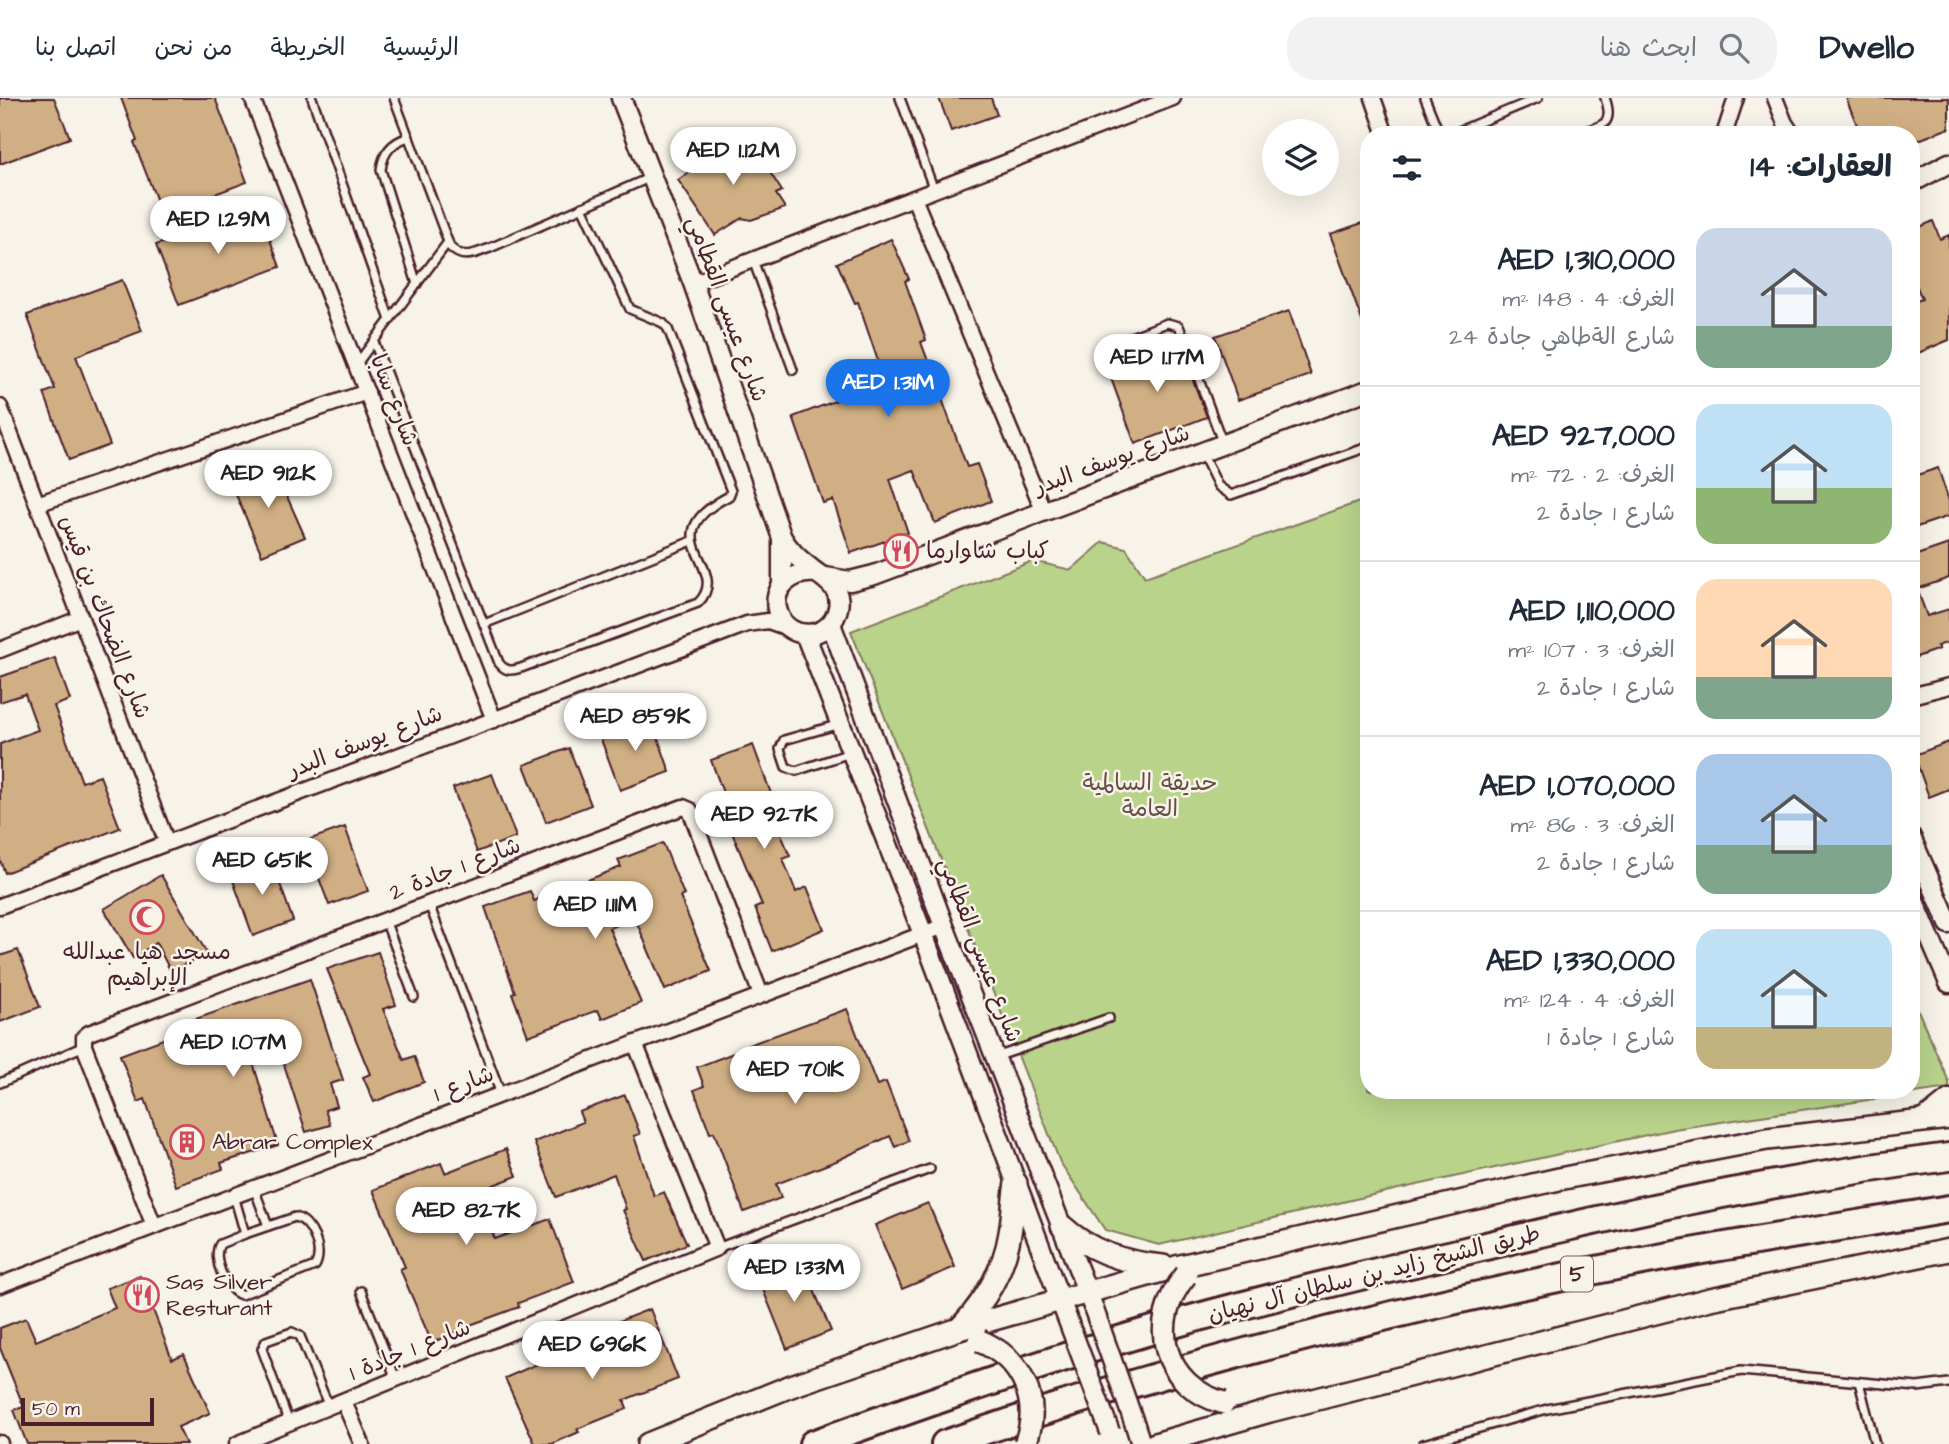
<!DOCTYPE html>
<html lang="ar">
<head>
<meta charset="utf-8">
<style>
	:root { --surface:#fff; --page:#f2f2f3; --text:#1f2937; --muted:#747a83; --line:#e0e1e3; --accent:#1a73e8 }
	body { margin:0; font-family:"Architects Daughter","Playpen Sans Arabic",sans-serif; background:var(--page); color:var(--text); direction:rtl; height:100vh; display:flex; flex-direction:column; font-size:26px; white-space:nowrap }
	* { box-sizing:border-box; margin:0 }
	p { font-size:23px; color:var(--muted) }
	.icon { flex:none; width:38px; height:38px; fill:none; stroke:currentColor; stroke-width:2; stroke-linecap:round; stroke-linejoin:round }
	.map { position:relative; flex:1; overflow:hidden; direction:ltr }
	.drawer { position:absolute; left:1360px; top:28px; width:560px; height:973px; display:flex; flex-direction:column; background:var(--surface); border-radius:28px; box-shadow:0 7px 28px #0002; direction:rtl }
	.drawer>* { flex:none }
	.controls { position:absolute; left:1262px; top:21px; display:grid; gap:14px }
	.controls a { display:grid; place-items:center; width:77px; height:77px; border-radius:50%; background:var(--surface); box-shadow:0 7px 28px #0002; font-size:35px }
	.scale { position:absolute; left:21px; bottom:18px; width:133px; box-sizing:border-box; padding-left:7px; border:4px solid #4a1f2b; border-top:0; font-size:19px; line-height:24px; white-space:nowrap; color:#4a1f2b; -webkit-text-stroke:5px #f7f3e8; paint-order:stroke }
	.price { position:absolute; translate:-50% -60px; padding:0 16px; border-radius:24px; background:#fff; color:#222; font-size:23px; line-height:46px; filter:drop-shadow(0 2px 4px #0008) }
	.price::after { content:''; position:absolute; left:50%; top:42px; width:21px; height:16px; margin-left:-10px; background:inherit; clip-path:polygon(0 0,100% 0,50% 100%) }
	.price.on { background:var(--accent); color:#fff }
	ul { padding:0; list-style:none }
	li { display:flex; align-items:center; gap:21px; height:175px; padding:0 28px }
	li+li { border-top:2px solid var(--line) }
	li span { display:grid; place-items:center; flex:none; width:196px; height:140px; border-radius:21px; color:#555 }
	li>.icon { margin-inline-start:auto }
	span .icon { width:84px; height:84px; fill:#fffc; stroke-width:1 }
	li b { font-size:30px }
	h2 { display:flex; justify-content:space-between; align-items:center; height:84px; padding:0 28px; font-size:30px }
	header { display:flex; align-items:center; gap:42px; box-sizing:border-box; height:98px; padding:0 35px; background:var(--surface); border-bottom:2px solid var(--line) }
	header strong { font-size:33px }
	nav { display:flex; gap:38px; margin-inline-start:auto; font-size:24px }
	.search { width:490px; height:63px; background:var(--page); display:flex; align-items:center; gap:18px; box-sizing:border-box; padding:0 24px; border-radius:28px; color:var(--muted); font-size:26px }
	.map>svg:first-child { display:block }
	.green { fill:#b9d38b; stroke:#82795b; stroke-width:2 }
	.building { fill:#d1af84; stroke:#4a1f2b; stroke-width:2 }
	.lines { fill:none; stroke-linecap:round; stroke-linejoin:round }
	.service-casing { stroke:#4a1f2b; stroke-width:12 }
	.minor-casing { stroke:#4a1f2b; stroke-width:19 }
	.tertiary-casing { stroke:#4a1f2b; stroke-width:23 }
	.secondary-casing { stroke:#4a1f2b; stroke-width:26 }
	.motorway-casing { stroke:#4a1f2b; stroke-width:32 }
	.service { stroke:#f7f3e8; stroke-width:7 }
	.minor { stroke:#f7f3e8; stroke-width:14 }
	.tertiary { stroke:#f7f3e8; stroke-width:18 }
	.secondary { stroke:#f7f3e8; stroke-width:21 }
	.motorway { stroke:#f7f3e8; stroke-width:26 }
	.tertiary-bridge-casing { stroke:#4a1f2b; stroke-width:23; stroke-linecap:butt }
	.secondary-bridge-casing { stroke:#4a1f2b; stroke-width:26; stroke-linecap:butt }
	.tertiary-bridge { stroke:#f7f3e8; stroke-width:18 }
	.secondary-bridge { stroke:#f7f3e8; stroke-width:21 }
	.labels { text-anchor:middle; dominant-baseline:central; stroke-width:5; stroke-linejoin:round; paint-order:stroke }
	.shield { fill:#f7f3e8; stroke:#7e5f64; stroke-width:2 }
	.shield-label { font-size:21px; font-weight:bold; fill:#4a1f2b }
	.street-label { font-size:23px; fill:#4a1f2b; stroke:#f7f3e8 }
	.poi-label { font-size:23px; fill:#4a1f2b; stroke:#f7f3e8; text-anchor:start }
	.park-label { font-size:23px; fill:#664c43; stroke:#f7f3e8 }
</style>
</head>
<body>
<header>
<strong>Dwello</strong>
<div class="search"><svg class="icon" aria-label="search" viewBox="0 0 24 24"><circle cx="10" cy="10" r="6"/><path d="M15 15l6 6"/></svg>ابحث هنا</div>
<nav><a>الرئيسية</a><a>الخريطة</a><a>من نحن</a><a>اتصل بنا</a></nav>
</header>
<div class="map">
<svg width="1949" height="1346" viewBox="0 0 1949 1346">
	<rect width="100%" height="100%" fill="#f7f3e8"/>
	<filter id="ink" filterUnits="userSpaceOnUse"><feTurbulence type="fractalNoise" baseFrequency=".0143" numOctaves="2"/><feDisplacementMap in="SourceGraphic" scale="14" xChannelSelector="R" yChannelSelector="G"/><feConvolveMatrix kernelMatrix="1 2 1 2 8 2 1 2 1" color-interpolation-filters="sRGB"/></filter>
	<g filter="url(#ink)">
		<polygon class="green" points="1368,401 1368,992 1911,992 1911,896 1949,984 1949,990 1674,1031 1394,1092 1159,1147 1105,1132 1060,1064 851,533 1033,463 1071,472 1103,444 1126,450 1145,479"/>
		<g class="building">
			<polygon points="0,0 54,0 70,40 0,66"/>
			<polygon points="121,0 215,0 247,84 162,116 134,44 137,43"/>
			<polygon points="939,0 991,0 997,17 951,33"/>
			<polygon points="1846,0 1949,0 1949,30 1911,45 1911,37 1861,37"/>
			<polygon points="745,36 782,93 776,96 785,110 751,122 742,120 715,137 678,82"/>
			<polygon points="258,109 280,169 179,207 156,147"/>
			<polygon points="1368,123 1368,236 1367,236 1330,136"/>
			<polygon points="1933,123 1940,141 1949,137 1949,242 1911,258 1911,205 1922,201 1911,175 1911,133"/>
			<polygon points="891,141 909,181 905,183 926,242 921,244 967,369 977,366 991,403 935,425 914,372 890,381 908,435 851,455 833,402 823,405 793,319 879,286 877,281 883,278 858,204 855,205 837,165"/>
			<polygon points="122,182 142,233 76,258 110,347 69,362 44,295 55,291 27,217"/>
			<polygon points="1289,213 1311,277 1238,302 1215,238"/>
			<polygon points="1179,246 1207,319 1135,346 1108,272"/>
			<polygon points="273,367 305,439 262,457 231,385"/>
			<polygon points="1938,370 1949,403 1949,418 1911,431 1911,379"/>
			<polygon points="1949,446 1949,480 1920,490 1911,459"/>
			<polygon points="1913,480 1927,518 1949,511 1949,544 1937,548 1939,551 1911,561 1911,481"/>
			<polygon points="55,560 70,602 54,608 82,684 100,678 120,730 5,775 0,762 0,646 38,632 25,596 0,604 0,579"/>
			<polygon points="650,617 670,674 620,692 599,636"/>
			<polygon points="1949,644 1949,691 1929,699 1914,657"/>
			<polygon points="753,647 773,701 761,706 772,734 779,731 790,758 783,761 796,794 807,789 824,831 772,853 755,810 762,807 731,732 736,730 711,662"/>
			<polygon points="569,650 591,707 546,724 524,667"/>
			<polygon points="492,676 516,739 477,754 453,690"/>
			<polygon points="345,729 368,793 329,807 305,743"/>
			<polygon points="663,745 684,797 680,799 711,873 665,892 635,820 609,830 641,905 602,921 598,912 528,938 512,895 515,894 485,809 530,793 534,803 621,769 618,762"/>
			<polygon points="271,760 293,823 253,838 230,774"/>
			<polygon points="161,777 207,855 171,874 156,845 133,860 104,811"/>
			<polygon points="18,852 40,909 0,924 0,858"/>
			<polygon points="378,854 396,907 383,911 404,962 414,958 424,984 374,1004 363,979 370,976 327,871"/>
			<polygon points="310,881 343,982 330,986 337,1008 325,1012 330,1027 306,1034 278,948 251,958 278,1047 221,1065 223,1071 176,1088 145,1001 138,1004 120,957 190,931 187,924"/>
			<polygon points="847,911 877,987 886,984 909,1043 895,1049 890,1038 836,1063 776,1086 781,1100 744,1114 714,1034 710,1035 694,992 704,988 697,969 744,951 743,949"/>
			<polygon points="625,997 640,1036 634,1038 654,1098 664,1094 687,1146 646,1163 623,1112 626,1111 614,1076 556,1099 534,1044 583,1024 579,1014"/>
			<polygon points="506,1051 517,1078 475,1094 495,1141 550,1121 574,1184 518,1205 519,1209 470,1227 432,1245 400,1171 405,1169 373,1092 441,1065 445,1075"/>
			<polygon points="928,1105 955,1169 902,1191 875,1127"/>
			<polygon points="801,1161 831,1233 787,1251 758,1179"/>
			<polygon points="140,1178 172,1261 184,1256 210,1315 178,1329 186,1346 27,1346 14,1312 24,1309 0,1250 0,1230 26,1220 36,1243 115,1210 107,1190"/>
			<polygon points="650,1211 678,1281 624,1302 627,1311 577,1331 579,1334 552,1346 535,1346 505,1280 546,1262 548,1267 620,1238 614,1225"/>
		</g>
		<g class="lines">
			<g class="service-casing">
				<g id="service">
					<polyline points="312,0 390,222"/>
					<path d="M394 0 450 149C463 163 476 155 490 150L651 79"/>
					<polyline points="900,0 934,92"/>
					<polyline points="1425,0 1440,37"/>
					<polyline points="1449,37 1538,0"/>
					<path d="M1574 37C1598 28 1616 30 1605 0"/>
					<path d="M409 39C392 44 383 54 381 72L417 186"/>
					<polyline points="753,162 793,272"/>
					<path d="M374 244 499 565C506 574 512 573 521 570L698 505C734 469 648 440 729 398L731 393 668 231 663 225 630 211 582 109"/>
					<polyline points="1110,247 1167,225 1179,228 1223,346"/>
					<polyline points="356,267 448,144"/>
					<polyline points="1202,355 1218,388 1231,397 1368,349"/>
					<polyline points="484,526 692,443"/>
					<polyline points="840,626 784,642 780,651 786,669 796,673 850,655"/>
					<polyline points="429,806 501,996"/>
					<polyline points="385,822 414,899"/>
					<polyline points="996,959 1109,920"/>
					<polyline points="0,985 84,948"/>
					<polyline points="254,1090 268,1128"/>
					<path d="M234 1098 245 1136 220 1146C211 1160 226 1193 241 1197L315 1168C324 1153 312 1123 295 1119L245 1136"/>
					<polyline points="717,1150 930,1071"/>
					<polyline points="361,1193 396,1281"/>
					<polyline points="1859,1284 1875,1346"/>
					<polyline points="289,1325 262,1251 266,1243 292,1234 300,1238 329,1309"/>
					<polyline points="1423,1346 1547,1311 1741,1273 1917,1289 1949,1285"/>
				</g>
			</g>
			<g class="minor-casing">
				<g id="minor">
					<polyline points="252,0 494,622"/>
					<polyline points="1373,0 1386,37"/>
					<polyline points="1775,0 1785,25 1793,37"/>
					<polyline points="1724,37 1736,0"/>
					<polyline points="914,100 1044,414"/>
					<polyline points="693,185 1173,0"/>
					<polyline points="0,309 167,745"/>
					<polyline points="37,406 367,294"/>
					<polyline points="0,552 81,520"/>
					<polyline points="1911,598 1949,588"/>
					<polyline points="0,808 747,526 768,523 788,530"/>
					<polyline points="154,1128 84,948 84,939 89,935 683,709 690,712 761,897"/>
					<polyline points="0,1187 944,828"/>
					<polyline points="344,1304 362,1346"/>
					<polyline points="0,1345 0,1346"/>
					<polyline points="237,1346 717,1150 635,945"/>
				</g>
			</g>
			<g class="tertiary-casing">
				<g id="tertiary">
					<polyline points="621,0 693,185 782,440 782,487"/>
					<polyline points="1911,85 1949,65"/>
					<path d="M782 440C789 451 797 460 808 468 823 481 845 489 837 514 829 541 790 544 779 517 768 491 792 472 817 475"/>
					<polyline points="825,479 850,483 874,477 1368,292"/>
					<polyline points="831,526 944,828 1092,1206"/>
					<polyline points="805,536 923,836 1064,1212"/>
					<polyline points="1911,739 1949,826"/>
					<polyline points="1911,796 1949,885"/>
					<polyline points="1924,1021 1949,1001"/>
					<polyline points="1135,1327 1141,1346"/>
				</g>
			</g>
			<g class="secondary-casing">
				<g id="secondary">
					<path d="M1062 1128C1089 1153 1126 1165 1163 1168"/>
					<path d="M959 1231C985 1204 1004 1172 1010 1135 1013 1118 1013 1102 1016 1085"/>
					<polyline points="648,1346 791,1288 959,1231 1176,1169 1559,1081 1767,1041 1949,1020"/>
					<polyline points="1155,1346 1270,1313 1710,1201 1949,1152"/>
				</g>
			</g>
			<g class="motorway-casing">
				<g id="motorway">
					<path d="M813 1346C933 1303 1054 1260 1177 1225 1269 1199 1364 1177 1457 1155 1619 1115 1783 1080 1949 1059"/>
					<path d="M945 1346C1143 1277 1348 1224 1553 1181 1684 1153 1817 1133 1949 1111"/>
				</g>
			</g>
			<use href="#service" class="service"/>
			<use href="#minor" class="minor"/>
			<use href="#tertiary" class="tertiary"/>
			<use href="#secondary" class="secondary"/>
			<use href="#motorway" class="motorway"/>
			<g class="tertiary-bridge-casing">
				<g id="tertiary-bridge">
					<polyline points="1092,1206 1135,1327"/>
					<polyline points="1064,1212 1110,1334"/>
				</g>
			</g>
			<g class="secondary-bridge-casing">
				<g id="secondary-bridge">
					<path d="M1186 1177C1146 1225 1163 1288 1224 1305"/>
					<path d="M980 1243C1022 1261 1042 1303 1025 1346"/>
				</g>
			</g>
			<use href="#tertiary-bridge" class="tertiary-bridge"/>
			<use href="#secondary-bridge" class="secondary-bridge"/>
		</g>
	</g>
	<defs>
		<g id="restaurant-ring" transform="scale(1.75)"><circle r="9.5" fill="#f7f3e8" stroke="#d1495b" stroke-width="1.5"/><path d="M-5-6h1v4h1v-4h1v4h1v-4h1v5L-1.5 .5V6h-2V.5L-5-1ZM5-6V6H3V1.5H1.5Q1.5-4 5-6Z" fill="#d1495b"/></g>
		<g id="mosque-ring" transform="scale(1.75)"><circle r="9.5" fill="#f7f3e8" stroke="#d1495b" stroke-width="1.5"/><path d="M3.5-4.9A6 6 0 1 0 3.5 4.9A5 5 0 1 1 3.5-4.9Z" fill="#d1495b"/></g>
		<g id="building-ring" transform="scale(1.75)"><circle r="9.5" fill="#f7f3e8" stroke="#d1495b" stroke-width="1.5"/><path d="M-4-6H4V6H1V3H-1V6H-4ZM-2.5-4.3h1.7v1.8h-1.7ZM.8-4.3h1.7v1.8H.8ZM-2.5-1h1.7V.8h-1.7ZM.8-1h1.7V.8H.8Z" fill="#d1495b"/></g>
	</defs>
	<g fill-rule="evenodd">
		<use href="#restaurant-ring" x="901" y="453"/>
		<use href="#mosque-ring" x="147" y="819"/>
		<use href="#building-ring" x="187" y="1044"/>
		<use href="#restaurant-ring" x="142" y="1197"/>
	</g>
	<g class="labels">
		<rect class="shield" x="1561" y="1158.5" width="32" height="35" rx="5"/>
		<g class="shield-label">
			<text x="1577" y="1176">5</text>
		</g>
		<g class="street-label">
			<text transform="translate(727 211) rotate(70)">شارع عيسى القطامي</text>
			<text transform="translate(394 302) rotate(69)">شارع سابا</text>
			<text transform="translate(1112 362) rotate(-20)">شارع يوسف البدر</text>
			<text transform="translate(105 519) rotate(69)">شارع الضحاك بن قيس</text>
			<text transform="translate(365 644) rotate(-21)">شارع يوسف البدر</text>
			<text transform="translate(455 771) rotate(-21)">شارع 1 جادة 2</text>
			<text transform="translate(980 852) rotate(69)">شارع عيسى القطامي</text>
			<text transform="translate(464 986) rotate(-21)">شارع 1</text>
			<text transform="translate(1374 1176) rotate(-14)">طريق الشيخ زايد بن سلطان آل نهيان</text>
			<text transform="translate(410 1252) rotate(-22)">شارع 1 جادة 1</text>
		</g>
		<g class="poi-label">
			<text x="926" y="453">كباب شاوارما</text>
			<text x="147" y="854" text-anchor="middle">مسجد هيا عبدالله<tspan x="147" dy="26">الإبراهيم</tspan></text>
			<text x="212" y="1044">Abrar Complex</text>
			<text x="166" y="1184">Sas Silver<tspan x="166" dy="26">Resturant</tspan></text>
		</g>
		<g class="park-label">
			<text x="1150" y="685">حديقة السالمية<tspan x="1150" dy="26">العامة</tspan></text>
		</g>
	</g>
</svg>
<div class="controls">
<a><svg class="icon" aria-label="layers" viewBox="0 0 24 24"><path d="M12 4l9 5-9 5-9-5zM3 14l9 5 9-5"/></svg></a>
</div>
<div class="scale">50 m</div>
<b class="price" style="left:733px;top:89px">AED 1.12M</b>
<b class="price" style="left:218px;top:158px">AED 1.29M</b>
<b class="price" style="left:1157px;top:296px">AED 1.17M</b>
<b class="price on" style="left:888px;top:321px">AED 1.31M</b>
<b class="price" style="left:268px;top:412px">AED 912K</b>
<b class="price" style="left:635px;top:655px">AED 859K</b>
<b class="price" style="left:764px;top:753px">AED 927K</b>
<b class="price" style="left:262px;top:799px">AED 651K</b>
<b class="price" style="left:595px;top:843px">AED 1.11M</b>
<b class="price" style="left:233px;top:981px">AED 1.07M</b>
<b class="price" style="left:795px;top:1008px">AED 701K</b>
<b class="price" style="left:466px;top:1149px">AED 827K</b>
<b class="price" style="left:794px;top:1206px">AED 1.33M</b>
<b class="price" style="left:592px;top:1283px">AED 696K</b>
<section class="drawer">
<h2>العقارات: 14<svg class="icon" aria-label="filters" viewBox="0 0 24 24"><path d="M4 7h16M4 17h16"/><circle cx="9" cy="7" r="2"/><circle cx="15" cy="17" r="2"/></svg></h2>
<ul>
<li><span style="background:linear-gradient(#c9d6e8 70%,#7fa58c 0)"><svg class="icon" aria-label="home" viewBox="0 0 24 24"><path d="M3 11l9-7 9 7M6 9v11h12V9"/></svg></span><div><b>AED 1,310,000</b><p>الغرف: 4 · 148 m²</p><p>شارع الةطاهي جادة 24</p></div></li>
<li><span style="background:linear-gradient(#bfe0f5 60%,#8fb573 0)"><svg class="icon" aria-label="home" viewBox="0 0 24 24"><path d="M3 11l9-7 9 7M6 9v11h12V9"/></svg></span><div><b>AED 927,000</b><p>الغرف: 2 · 72 m²</p><p>شارع 1 جادة 2</p></div></li>
<li><span style="background:linear-gradient(#ffd9b3 70%,#7fa58c 0)"><svg class="icon" aria-label="home" viewBox="0 0 24 24"><path d="M3 11l9-7 9 7M6 9v11h12V9"/></svg></span><div><b>AED 1,110,000</b><p>الغرف: 3 · 107 m²</p><p>شارع 1 جادة 2</p></div></li>
<li><span style="background:linear-gradient(#a9c7e8 65%,#7fa58c 0)"><svg class="icon" aria-label="home" viewBox="0 0 24 24"><path d="M3 11l9-7 9 7M6 9v11h12V9"/></svg></span><div><b>AED 1,070,000</b><p>الغرف: 3 · 86 m²</p><p>شارع 1 جادة 2</p></div></li>
<li><span style="background:linear-gradient(#bfe0f5 70%,#c2b280 0)"><svg class="icon" aria-label="home" viewBox="0 0 24 24"><path d="M3 11l9-7 9 7M6 9v11h12V9"/></svg></span><div><b>AED 1,330,000</b><p>الغرف: 4 · 124 m²</p><p>شارع 1 جادة 1</p></div></li>
</ul>
</section>
</div>
</body>
</html>
